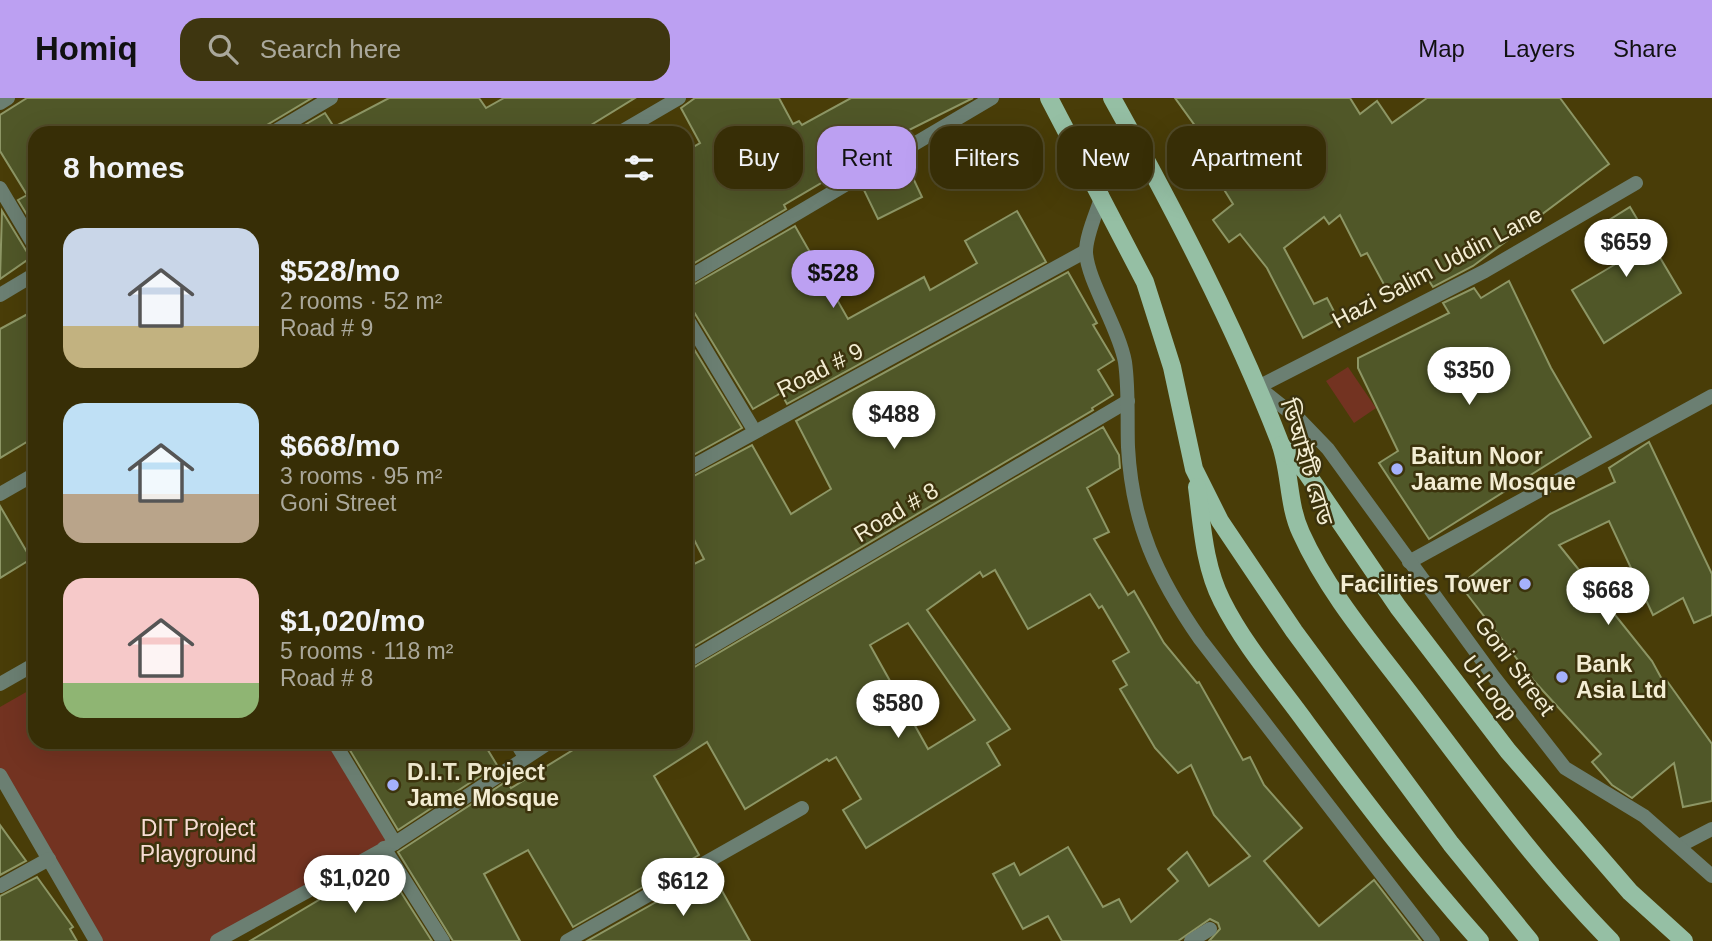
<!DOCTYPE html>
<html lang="en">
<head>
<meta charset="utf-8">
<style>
	:root { --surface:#372e06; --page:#3e3610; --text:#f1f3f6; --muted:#aaa89b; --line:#514a28; --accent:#bca0f2 }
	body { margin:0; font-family:Helvetica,"Noto Sans Bengali",sans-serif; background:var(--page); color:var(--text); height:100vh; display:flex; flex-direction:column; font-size:26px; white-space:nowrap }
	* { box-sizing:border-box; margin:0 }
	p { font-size:23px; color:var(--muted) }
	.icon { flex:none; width:38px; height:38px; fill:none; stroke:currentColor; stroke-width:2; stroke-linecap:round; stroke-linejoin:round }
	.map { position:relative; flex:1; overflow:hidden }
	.drawer { position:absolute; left:28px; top:28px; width:665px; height:623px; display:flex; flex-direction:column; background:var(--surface); border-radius:21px; box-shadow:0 7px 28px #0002,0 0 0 2px var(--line) }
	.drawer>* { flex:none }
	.banner { position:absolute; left:714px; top:28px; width:665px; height:63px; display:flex; gap:14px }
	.price { position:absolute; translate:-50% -60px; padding:0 16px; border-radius:24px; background:#fff; color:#222; font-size:23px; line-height:46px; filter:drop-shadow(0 2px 4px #0008) }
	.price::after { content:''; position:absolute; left:50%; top:42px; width:21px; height:16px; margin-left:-10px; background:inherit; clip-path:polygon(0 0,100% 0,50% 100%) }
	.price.current { background:var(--accent); color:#111 }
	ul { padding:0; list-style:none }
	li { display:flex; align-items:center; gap:21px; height:175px; padding:0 35px }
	li span { display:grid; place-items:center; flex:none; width:196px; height:140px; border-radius:21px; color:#555 }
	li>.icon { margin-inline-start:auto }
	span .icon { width:84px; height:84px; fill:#fffc; stroke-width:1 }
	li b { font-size:30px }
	h2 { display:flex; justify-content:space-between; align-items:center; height:84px; padding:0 35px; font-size:30px }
	.tag { padding:0 24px; border-radius:21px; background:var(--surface); box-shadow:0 7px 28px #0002,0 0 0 2px var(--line); font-size:24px; line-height:63px }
	.tag.current { background:var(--accent); color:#111 }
	header { display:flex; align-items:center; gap:42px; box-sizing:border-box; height:98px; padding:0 35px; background:var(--accent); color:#111 }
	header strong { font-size:33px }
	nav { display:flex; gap:38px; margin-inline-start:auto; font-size:24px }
	.search { width:490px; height:63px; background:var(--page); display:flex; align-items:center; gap:18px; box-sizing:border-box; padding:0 24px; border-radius:21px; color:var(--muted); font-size:26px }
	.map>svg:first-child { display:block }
	.green { fill:#733321 }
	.building { fill:#505728; stroke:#8d9665; stroke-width:2; fill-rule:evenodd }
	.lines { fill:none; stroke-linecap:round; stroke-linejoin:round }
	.minor { stroke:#6b7f72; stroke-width:14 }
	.tertiary { stroke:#6b7f72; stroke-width:14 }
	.primary { stroke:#95bfa4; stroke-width:18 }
	.poi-dot { fill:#a5b1fc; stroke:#3c330d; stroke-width:2.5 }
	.labels { text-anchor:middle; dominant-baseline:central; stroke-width:5; stroke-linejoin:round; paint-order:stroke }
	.street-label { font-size:23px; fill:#f3edd3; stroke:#3c330d }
	.poi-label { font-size:23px; font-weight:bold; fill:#f3edd3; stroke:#3c330d; text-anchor:start }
	.park-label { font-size:23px; fill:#f7dcd4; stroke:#3c330d }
</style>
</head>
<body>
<header>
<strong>Homiq</strong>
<div class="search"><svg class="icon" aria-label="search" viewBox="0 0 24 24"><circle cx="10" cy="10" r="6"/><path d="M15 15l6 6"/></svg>Search here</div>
<nav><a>Map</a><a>Layers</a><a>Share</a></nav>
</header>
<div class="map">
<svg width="1712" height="843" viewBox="0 0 1712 843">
	<rect width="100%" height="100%" fill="#493d08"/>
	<g class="green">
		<polygon points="1348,269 1376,310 1354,325 1326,283"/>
		<polygon points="35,589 35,644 329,644 391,750 230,843 99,843 0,671 0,609"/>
	</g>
	<g class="building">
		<polygon points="27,0 312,0 267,27 262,35 35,35 35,130 18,102 27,97 0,53 0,17"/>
		<polygon points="389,0 479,0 486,10 504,0 635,0 578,35 291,35 325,15 334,29"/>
		<polygon points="695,0 779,0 793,26 799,23 802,27 851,0 973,0 901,36 902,38 895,42 897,45 854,71 852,67 784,107 786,111 686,170 686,53 700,45 681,10"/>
		<polygon points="1175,0 1350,0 1360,16 1377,3 1392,25 1427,0 1560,0 1609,66 1473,168 1433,189 1424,175 1388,194 1367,155 1361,158 1340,117 1329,126 1324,119 1284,150 1314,206 1327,200 1338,221 1303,240 1267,170 1240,136 1229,144 1213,122 1233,106 1197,48 1206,43"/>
		<polygon points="905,63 922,99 878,121 862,88"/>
		<polygon points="1630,109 1681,195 1604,245 1572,192 1614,167 1593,132"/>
		<polygon points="2,113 27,154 33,158 0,181"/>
		<polygon points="1017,113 1046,164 787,306 781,295 753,311 694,214 686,209 686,191 795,128 848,221 924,179 930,192 977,165 965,143"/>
		<polygon points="1068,174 1097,225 1093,227 1114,262 1098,272 1113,297 1092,310 1093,312 686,553 686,470 704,461 686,426 686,382 752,347 791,416 831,391 796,323"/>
		<polygon points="1509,183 1551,270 1591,339 1429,441 1379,365 1398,353 1358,270 1358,260 1449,215 1443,205 1474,190 1481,200"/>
		<polygon points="35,212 35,339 0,360 0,231"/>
		<polygon points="686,238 742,330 686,361"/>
		<path d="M1103 329 1119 357 1120 370 1087 390 1109 434 1094 441 1128 497 1134 493 1164 545 1197 585 1199 584 1243 662 1250 659 1264 687 1302 730 1264 763 1319 828 1374 782 1421 843H1209L1220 831 1218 825 1210 821 1178 843H1062L1048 818 1023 831 993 776 1014 765 1020 777 1068 749 1103 809 1119 801 1131 824 1178 783 1168 771 1187 754 1209 788 1250 758 1214 717 1191 667 1178 675 1155 650 1120 591 1127 587 1113 563 1129 554 1102 508 1099 510 1090 496 1028 531 995 472 983 479 980 474 927 512 1010 631 987 645 1000 667 866 750 843 712 861 701 836 659 829 663 827 661 745 711 707 644 654 678 699 757 573 829 528 752 484 776 520 843H453L398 754 507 683 511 690 586 644H686V574ZM908 525 975 622 928 651 870 547Z"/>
		<polygon points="1649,344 1712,476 1712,517 1694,525 1683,500 1653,517 1609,423 1559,447 1652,563 1664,585 1667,583 1712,646 1712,703 1683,709 1674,665 1632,700 1612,687 1592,664 1601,656 1534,583 1460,487 1550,416 1615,384 1609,370"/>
		<polygon points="0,408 31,461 0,480"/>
		<polygon points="345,644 483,644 497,667 398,732"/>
		<polygon points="0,727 26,763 0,777"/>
		<polygon points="383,766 432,843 250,843 329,796 330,798"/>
		<polygon points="711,773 750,843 587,843"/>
		<polygon points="37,779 73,829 70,831 77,843 0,843 0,798"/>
	</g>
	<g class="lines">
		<g class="minor">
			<polyline points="0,5 8,0"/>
			<polyline points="272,35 331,0"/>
			<polyline points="619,35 679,0"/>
			<polyline points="0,90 35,149"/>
			<polyline points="686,181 992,0"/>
			<polyline points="0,197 35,176"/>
			<polyline points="686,219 754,332"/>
			<polyline points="1258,289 1485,173 1636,85"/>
			<polyline points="686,372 1086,153"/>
			<polyline points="0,396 35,376"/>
			<polyline points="1409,464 1712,298"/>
			<polyline points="686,564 1128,303"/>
			<polyline points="0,586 35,566"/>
			<polyline points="334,644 395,745"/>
			<polyline points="516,644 525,659"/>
			<polyline points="0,677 96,843"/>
			<polyline points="1679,748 1712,731"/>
			<polyline points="384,750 443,843"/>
			<polyline points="0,788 49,761"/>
			<polyline points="217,843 395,745 550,644"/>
			<polyline points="567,843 802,710"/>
			<polyline points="1191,843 1210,831"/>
		</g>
		<g class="tertiary">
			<path d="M1102 97C1097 114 1086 137 1086 154 1087 182 1119 230 1125 264 1129 293 1127 321 1128 349 1132 426 1157 479 1200 541L1433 843"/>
			<polyline points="1258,289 1301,323 1328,351 1494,579 1565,670 1644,718 1712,778"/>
		</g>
		<g class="primary">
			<polyline points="1049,0 1145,184 1172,269 1194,371 1220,423 1294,533 1451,746 1530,843"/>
			<path d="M1112 0C1173 110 1233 224 1279 342 1291 372 1287 405 1301 435 1328 495 1374 548 1414 601 1477 684 1538 769 1611 843"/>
			<polyline points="1281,347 1306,374 1398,509 1508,653 1630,794 1684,843"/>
			<path d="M1197 389C1202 426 1204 468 1222 503 1244 547 1278 586 1307 626 1362 700 1418 774 1480 843"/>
		</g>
	</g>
	<g class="poi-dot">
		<circle cx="1397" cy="371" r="7"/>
		<circle cx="1525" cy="486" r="7"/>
		<circle cx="1562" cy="579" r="7"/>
		<circle cx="393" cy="687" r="7"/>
	</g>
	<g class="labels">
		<g class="street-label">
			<text transform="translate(1437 169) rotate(-28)">Hazi Salim Uddin Lane</text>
			<text transform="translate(820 272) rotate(-27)">Road # 9</text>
			<text transform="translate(1307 364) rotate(73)">ডিআইটি রোড</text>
			<text transform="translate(896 414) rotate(-31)">Road # 8</text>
			<text transform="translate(1515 568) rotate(53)">Goni Street</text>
			<text transform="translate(1490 590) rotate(53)">U-Loop</text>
		</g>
		<g class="poi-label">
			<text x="1411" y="358">Baitun Noor<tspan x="1411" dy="26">Jaame Mosque</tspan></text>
			<text x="1511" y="486" text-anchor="end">Facilities Tower</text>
			<text x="1576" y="566">Bank<tspan x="1576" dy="26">Asia Ltd</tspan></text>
			<text x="407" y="674">D.I.T. Project<tspan x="407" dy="26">Jame Mosque</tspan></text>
		</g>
		<g class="park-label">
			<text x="198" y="730">DIT Project<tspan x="198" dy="26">Playground</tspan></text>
		</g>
	</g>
</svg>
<b class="price" style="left:1626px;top:181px">$659</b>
<b class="price current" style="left:833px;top:212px">$528</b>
<b class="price" style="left:1469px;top:309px">$350</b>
<b class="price" style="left:894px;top:353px">$488</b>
<b class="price" style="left:1608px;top:529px">$668</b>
<b class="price" style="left:898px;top:642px">$580</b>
<b class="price" style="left:355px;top:817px">$1,020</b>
<b class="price" style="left:683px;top:820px">$612</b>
<div class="banner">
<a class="tag">Buy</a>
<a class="tag current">Rent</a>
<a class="tag">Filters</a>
<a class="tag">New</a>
<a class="tag">Apartment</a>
</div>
<section class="drawer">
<h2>8 homes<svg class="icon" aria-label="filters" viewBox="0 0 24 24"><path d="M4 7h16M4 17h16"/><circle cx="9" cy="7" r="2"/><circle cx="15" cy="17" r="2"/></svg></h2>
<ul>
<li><span style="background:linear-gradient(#c9d6e8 70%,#c2b280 0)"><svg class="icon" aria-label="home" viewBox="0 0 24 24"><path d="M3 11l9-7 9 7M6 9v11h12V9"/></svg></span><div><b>$528/mo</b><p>2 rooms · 52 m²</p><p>Road # 9</p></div></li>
<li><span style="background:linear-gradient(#bfe0f5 65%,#b9a48a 0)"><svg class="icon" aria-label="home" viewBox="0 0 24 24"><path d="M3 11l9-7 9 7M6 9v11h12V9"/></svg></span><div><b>$668/mo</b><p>3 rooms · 95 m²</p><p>Goni Street</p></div></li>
<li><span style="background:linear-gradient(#f6c9c9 75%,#8fb573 0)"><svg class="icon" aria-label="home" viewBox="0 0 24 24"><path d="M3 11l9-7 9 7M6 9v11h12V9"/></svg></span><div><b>$1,020/mo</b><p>5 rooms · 118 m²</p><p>Road # 8</p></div></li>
</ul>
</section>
</div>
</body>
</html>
